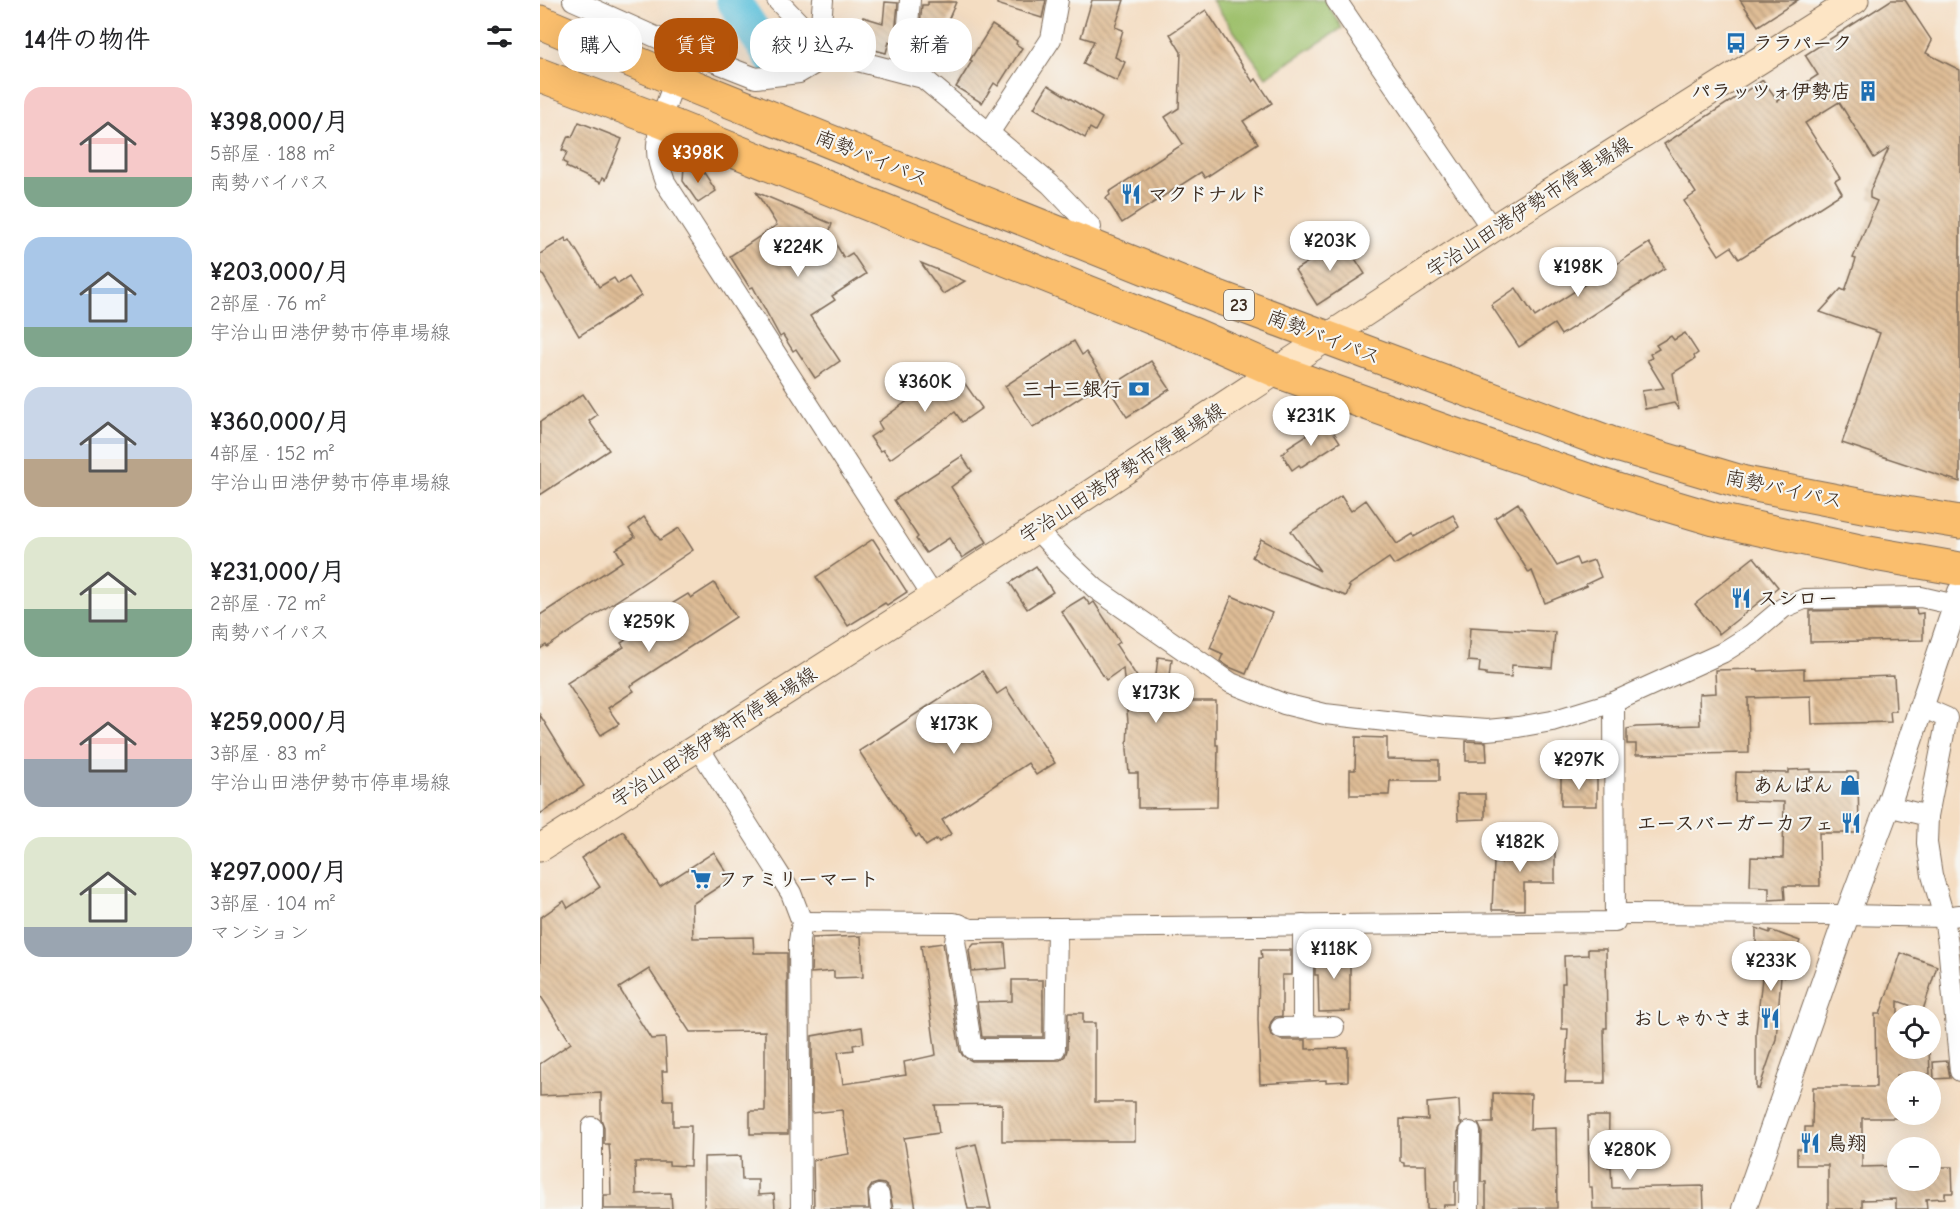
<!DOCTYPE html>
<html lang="ja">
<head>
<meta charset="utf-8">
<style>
	:root { --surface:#fff; --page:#f2f2f2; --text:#202124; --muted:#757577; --accent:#b45309 }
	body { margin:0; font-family:"Comic Neue","Klee One",sans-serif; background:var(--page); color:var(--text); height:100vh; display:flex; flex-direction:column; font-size:22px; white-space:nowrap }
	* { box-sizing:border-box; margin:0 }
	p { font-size:20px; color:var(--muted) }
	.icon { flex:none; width:33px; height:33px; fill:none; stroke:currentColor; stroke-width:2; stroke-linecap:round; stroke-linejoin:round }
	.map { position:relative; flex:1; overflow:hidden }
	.sheet { display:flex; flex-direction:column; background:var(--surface); width:540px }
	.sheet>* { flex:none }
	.top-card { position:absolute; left:18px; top:18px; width:570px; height:54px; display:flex; gap:12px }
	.tools { position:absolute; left:1347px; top:1005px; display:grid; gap:12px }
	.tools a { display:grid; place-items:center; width:54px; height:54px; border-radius:50%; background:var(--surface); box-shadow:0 6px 24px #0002; font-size:30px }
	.price { position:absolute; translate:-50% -51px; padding:0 14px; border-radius:21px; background:#fff; color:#222; font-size:20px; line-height:39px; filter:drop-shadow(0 2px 3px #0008) }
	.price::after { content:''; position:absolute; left:50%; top:36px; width:18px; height:14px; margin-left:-9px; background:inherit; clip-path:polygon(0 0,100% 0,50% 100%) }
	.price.current { background:var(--accent); color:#fff }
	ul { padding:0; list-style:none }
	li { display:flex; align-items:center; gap:18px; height:150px; padding:0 24px }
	li span { display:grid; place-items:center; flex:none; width:168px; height:120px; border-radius:18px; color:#555 }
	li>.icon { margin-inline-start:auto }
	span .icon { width:72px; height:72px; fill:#fffc; stroke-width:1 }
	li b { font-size:26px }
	h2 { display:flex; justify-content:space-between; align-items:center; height:72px; padding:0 24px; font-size:26px }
	.pill { padding:0 21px; border-radius:24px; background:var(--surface); box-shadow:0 6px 24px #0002; font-size:21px; line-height:54px }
	.pill.current { background:var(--accent); color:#fff }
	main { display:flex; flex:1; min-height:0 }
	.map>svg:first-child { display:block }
	.grass { fill:#9dc06a; stroke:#6c7544; stroke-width:1.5 }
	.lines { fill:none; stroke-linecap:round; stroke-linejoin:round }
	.river { stroke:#5dc1db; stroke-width:34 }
	.building { fill:url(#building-back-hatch) }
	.minor-casing { stroke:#7c6957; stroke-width:22 }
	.tertiary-casing { stroke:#7c6957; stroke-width:26 }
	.secondary-casing { stroke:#7c6957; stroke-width:29 }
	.trunk-casing { stroke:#7c6957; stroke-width:35 }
	.minor { stroke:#fff; stroke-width:20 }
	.tertiary { stroke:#fff; stroke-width:24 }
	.secondary { stroke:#fde5c5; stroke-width:27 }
	.trunk { stroke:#fabe6d; stroke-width:33 }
	.labels { text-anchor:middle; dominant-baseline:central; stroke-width:4.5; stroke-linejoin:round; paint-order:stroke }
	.shield { fill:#f6f6f2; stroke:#73675e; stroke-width:1.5 }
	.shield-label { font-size:18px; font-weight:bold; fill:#3b2a1e }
	.poi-label { font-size:20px; font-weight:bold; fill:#3b2a1e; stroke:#f6f6f2; text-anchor:start }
	.street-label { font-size:20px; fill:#3b2a1e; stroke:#f6f6f2 }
</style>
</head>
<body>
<main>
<section class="sheet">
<h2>14件の物件<svg class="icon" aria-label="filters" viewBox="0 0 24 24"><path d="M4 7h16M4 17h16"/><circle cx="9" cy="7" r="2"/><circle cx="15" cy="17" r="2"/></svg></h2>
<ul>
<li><span style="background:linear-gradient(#f6c9c9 75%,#7fa58c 0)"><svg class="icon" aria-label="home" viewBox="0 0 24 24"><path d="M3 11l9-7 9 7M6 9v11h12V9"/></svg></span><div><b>¥398,000/月</b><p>5部屋 · 188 m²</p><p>南勢バイパス</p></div></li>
<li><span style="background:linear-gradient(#a9c7e8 75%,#7fa58c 0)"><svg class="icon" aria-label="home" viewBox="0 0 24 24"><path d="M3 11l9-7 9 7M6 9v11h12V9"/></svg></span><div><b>¥203,000/月</b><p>2部屋 · 76 m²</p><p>宇治山田港伊勢市停車場線</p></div></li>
<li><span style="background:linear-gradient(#c9d6e8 60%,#b9a48a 0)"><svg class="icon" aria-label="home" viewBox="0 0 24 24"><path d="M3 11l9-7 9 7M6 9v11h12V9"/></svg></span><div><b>¥360,000/月</b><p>4部屋 · 152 m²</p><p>宇治山田港伊勢市停車場線</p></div></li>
<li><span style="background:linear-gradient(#dfe7d0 60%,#7fa58c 0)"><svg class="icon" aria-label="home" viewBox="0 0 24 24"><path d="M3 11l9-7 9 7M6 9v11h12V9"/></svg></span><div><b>¥231,000/月</b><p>2部屋 · 72 m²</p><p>南勢バイパス</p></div></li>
<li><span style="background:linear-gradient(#f6c9c9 60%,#9aa5b1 0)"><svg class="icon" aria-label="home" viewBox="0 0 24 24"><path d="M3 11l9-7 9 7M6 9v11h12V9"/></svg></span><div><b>¥259,000/月</b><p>3部屋 · 83 m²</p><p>宇治山田港伊勢市停車場線</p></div></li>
<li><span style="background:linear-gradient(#dfe7d0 75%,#9aa5b1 0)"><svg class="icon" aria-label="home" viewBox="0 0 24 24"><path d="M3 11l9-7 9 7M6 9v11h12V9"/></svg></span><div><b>¥297,000/月</b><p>3部屋 · 104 m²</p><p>マンション</p></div></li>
</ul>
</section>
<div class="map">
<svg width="1420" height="1209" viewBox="0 0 1420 1209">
	<defs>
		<pattern id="building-back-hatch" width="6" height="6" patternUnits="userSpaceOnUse" patternTransform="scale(1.5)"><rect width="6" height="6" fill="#dfbd96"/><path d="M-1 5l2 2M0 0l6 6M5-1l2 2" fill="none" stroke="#b69a7a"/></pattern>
	</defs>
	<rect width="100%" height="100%" fill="#f6f6f2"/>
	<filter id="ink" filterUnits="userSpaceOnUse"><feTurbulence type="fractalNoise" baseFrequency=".0167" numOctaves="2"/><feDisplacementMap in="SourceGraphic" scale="12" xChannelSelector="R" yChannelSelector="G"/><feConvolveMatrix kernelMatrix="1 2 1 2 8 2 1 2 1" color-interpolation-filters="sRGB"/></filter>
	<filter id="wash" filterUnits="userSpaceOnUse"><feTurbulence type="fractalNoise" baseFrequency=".008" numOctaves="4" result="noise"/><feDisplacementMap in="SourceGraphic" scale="24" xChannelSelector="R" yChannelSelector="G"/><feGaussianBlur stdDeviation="1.35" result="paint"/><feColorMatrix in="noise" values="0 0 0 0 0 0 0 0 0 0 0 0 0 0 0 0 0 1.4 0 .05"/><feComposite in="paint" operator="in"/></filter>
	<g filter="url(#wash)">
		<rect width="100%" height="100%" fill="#f4ddc2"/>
		<polygon class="grass" points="672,0 785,0 802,28 726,77"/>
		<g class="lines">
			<polyline class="river" points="193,0 238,68"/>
		</g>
		<g id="blocks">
			<g class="building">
				<polygon points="457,0 506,0 502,18 457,4"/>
				<polygon points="552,0 584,0 575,27 583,30 575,57 585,62 577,81 543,64 554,41 541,37"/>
				<polygon points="1200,0 1258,0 1218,26"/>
				<polygon points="1351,0 1365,0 1392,41 1386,53 1420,70 1420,482 1302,443 1340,333 1280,312 1301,289 1305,291 1316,259 1313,258 1337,201 1330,198 1330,191 1349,148 1334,158 1299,102 1265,123 1300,178 1295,181 1302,193 1199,259 1191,247 1179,255 1144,201 1156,193 1124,144 1223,80 1238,101 1278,75 1265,55"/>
				<polygon points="345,2 358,3 354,45 349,42 346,53 305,42 311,19 322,21 323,17 343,23"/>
				<polygon points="388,2 416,2 400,39 404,41 393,63 377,55 382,5 388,5"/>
				<polygon points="666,10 713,82 716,79 732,103 703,121 718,143 665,178 661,172 582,223 566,198 570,195 569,192 643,144 625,117 639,108 641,52 630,34"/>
				<polygon points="244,24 255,36 264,50 248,60 230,33"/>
				<polygon points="452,25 477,41 476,44 482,48 458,86 454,83 442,103 416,87 432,61 430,60"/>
				<polygon points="508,85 562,118 555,131 550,128 545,138 494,108"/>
				<polygon points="39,122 82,139 65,180 62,178 60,183 26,167 27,164 23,162 27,152 22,150 28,136 32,137"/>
				<polygon points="144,166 160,174 163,171 176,191 158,203 143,181"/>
				<polygon points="216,192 292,224 289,233 304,258 312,253 326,274 292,296 295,300 270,316 300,361 275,378 256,349 253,351 243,335 240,337 213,287 210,288 190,256 237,225"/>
				<polygon points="25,238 27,242 30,240 59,287 74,278 78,284 89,277 101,296 39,336 0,270 0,254"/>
				<polygon points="803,240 825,274 777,305 755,270"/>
				<polygon points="1109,243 1125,268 1021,335 1014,324 979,347 951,305 976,288 995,317"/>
				<polygon points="381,263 425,281 403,294"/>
				<polygon points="1145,333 1158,353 1154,356 1155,359 1133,373 1139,410 1134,403 1105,409 1102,391 1124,388 1107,360 1112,358 1110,354 1119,349 1116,345 1131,336 1134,340"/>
				<polygon points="534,341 542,355 546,352 565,381 493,428 465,386"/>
				<polygon points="611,361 630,389 587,417 568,388"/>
				<polygon points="414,368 442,408 422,422 415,412 350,459 343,450 340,451 330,437 342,429 338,422"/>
				<polygon points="43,394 57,415 49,421 69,450 0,495 0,422"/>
				<polygon points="787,422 800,442 761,467 759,465 752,470 742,454 749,449 748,447"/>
				<polygon points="422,456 432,471 411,487 447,542 422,558 409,538 386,553 376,539 378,537 354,500"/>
				<polygon points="801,496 811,511 826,500 857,544 873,534 874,537 913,515 919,527 854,565 849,558 808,586 810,587 806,596 732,569 712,557 721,539 780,571 751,531"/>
				<polygon points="978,503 1017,566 1036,558 1039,565 1054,560 1061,577 1046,584 1047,586 1005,603 992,571 989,573 955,518"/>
				<polygon points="104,517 120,540 139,528 153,550 7,647 6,645 0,649 0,615 83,561 76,549 95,537 89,529"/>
				<polygon points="333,539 367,592 347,605 345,603 308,626 276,577"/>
				<polygon points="1214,557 1238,587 1179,634 1155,604"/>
				<polygon points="496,566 513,592 487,609 470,583"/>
				<polygon points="174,583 196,617 90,686 94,691 68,708 79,724 61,735 27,683 84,647 81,643 128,613 125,608 148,594 151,598"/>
				<polygon points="692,596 732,613 706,674 689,667 680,661 683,654 670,648"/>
				<polygon points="544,597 550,605 554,602 580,642 576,645 613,701 618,657 632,659 627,701 676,701 676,745 678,745 677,807 598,808 598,773 589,773 587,749 588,722 583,668 566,680 521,611"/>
				<polygon points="1376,609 1377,614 1383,613 1383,640 1270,642 1270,611"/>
				<polygon points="930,627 1015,632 1012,668 972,665 971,677 946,675 946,673 939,672 940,662 928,661"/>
				<polygon points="1218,669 1218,671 1264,669 1264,679 1354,676 1356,711 1350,711 1351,722 1272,724 1271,696 1208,698 1209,753 1096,755 1096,744 1087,744 1087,729 1096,727 1160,725 1159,694 1176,693 1175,670"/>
				<polygon points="442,671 457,694 466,688 515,763 496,775 488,763 402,820 411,834 399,842 397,839 386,846 379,835 376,837 319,751"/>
				<polygon points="0,715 44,786 0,814"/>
				<polygon points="816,737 847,738 847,759 899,760 899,781 850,781 849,795 810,795 810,770 815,770"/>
				<polygon points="926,741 946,742 947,761 926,761"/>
				<polygon points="1271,769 1271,772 1318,772 1319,833 1279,833 1280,886 1244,886 1245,899 1229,900 1229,887 1210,886 1211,857 1243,858 1244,802 1195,801 1196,772 1249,773 1249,770"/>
				<polygon points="1021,776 1057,777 1057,806 1021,806"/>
				<polygon points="917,794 945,794 945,819 918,820"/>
				<polygon points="83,831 120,887 174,852 191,879 152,904 153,938 213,937 214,953 247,953 248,1134 210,1134 210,1111 225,1111 225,1031 150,1032 109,969 79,988 111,1039 125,1038 127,1071 122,1071 124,1100 133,1100 133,1126 151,1126 150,1166 129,1165 129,1162 95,1162 96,1194 131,1193 132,1209 64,1209 64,1195 71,1195 70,1156 69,1144 64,1144 64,1127 61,1119 61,1093 0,1096 0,1064 31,1043 0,995 0,918 24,901 28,908 60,887 41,858"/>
				<polygon points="961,841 996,841 996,850 1015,850 1015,883 984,883 984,910 952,910 954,863 961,863"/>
				<polygon points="1216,928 1230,933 1230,930 1260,941 1246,977 1241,976 1236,1039 1219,1089 1216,1089 1216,1032 1223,969 1219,967 1225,953 1216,950"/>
				<polygon points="321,936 323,977 294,978 294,971 271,973 272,938"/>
				<polygon points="403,943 420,1051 423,1056 432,1061 520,1060 525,1056 527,1050 528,1013 543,1013 543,1023 555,1023 555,1102 595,1102 595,1141 462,1141 462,1104 395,1105 399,1133 364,1138 376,1209 353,1209 349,1188 344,1184 338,1183 332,1185 328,1191 329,1209 274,1209 273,1160 309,1154 302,1110 272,1113 272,1036 322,1027 324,1043 313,1045 314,1050 298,1052 303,1084 366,1075 364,1062 396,1055 381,946"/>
				<polygon points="465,943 467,968 432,971 429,950 434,944"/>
				<polygon points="1048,949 1066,949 1067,1028 1064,1028 1065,1083 1025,1083 1028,1029 1022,1029 1022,983 1025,983 1024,956 1048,955"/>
				<polygon points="721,950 751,950 751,975 742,975 742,1016 735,1017 731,1022 729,1029 731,1035 741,1040 766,1040 766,1049 808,1048 808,1081 786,1082 786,1080 720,1084 718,1019 719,958 722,958"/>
				<polygon points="810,950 810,1011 779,1012 778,975 775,975 775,952"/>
				<polygon points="1361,953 1397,966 1383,1010 1358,1001 1358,1048 1389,1048 1390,1074 1357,1075 1357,1118 1322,1118 1322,1167 1358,1166 1358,1180 1390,1180 1390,1167 1412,1167 1413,1193 1405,1193 1405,1198 1386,1199 1387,1209 1356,1209 1356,1199 1322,1200 1322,1209 1288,1209 1288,1165 1257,1165 1257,1149 1265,1149 1265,1127 1272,1127 1273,1087 1336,1087 1335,1014 1340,1014"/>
				<polygon points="472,980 503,980 503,1037 442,1037 437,1002 472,1001"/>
				<polygon points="1407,1061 1410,1078 1394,1079 1393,1062"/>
				<polygon points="953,1093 991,1094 990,1129 1016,1128 1017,1208 946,1209 946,1182 941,1182 942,1132 938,1123 953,1123"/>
				<polygon points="919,1100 920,1123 922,1123 918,1132 917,1181 915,1181 915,1205 904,1205 903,1209 887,1209 886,1165 864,1165 864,1162 860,1161 860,1119 888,1120 887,1103"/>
				<polygon points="1048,1116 1069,1116 1068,1167 1071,1167 1072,1188 1163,1186 1164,1209 1053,1209 1052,1187 1049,1187"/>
				<polygon points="436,1144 440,1160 451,1209 428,1209 415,1149"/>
				<polygon points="201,1156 202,1180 218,1180 218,1195 234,1194 235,1209 164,1209 164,1157"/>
			</g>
		</g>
	</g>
	<g filter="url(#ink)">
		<use href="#blocks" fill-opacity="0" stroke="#7c6957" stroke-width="1.5"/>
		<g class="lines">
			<g class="minor-casing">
				<g id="minor">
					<path d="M33 0 147 51C136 81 119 113 117 145 116 158 121 171 125 182L393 597"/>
					<polyline points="237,0 279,44"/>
					<polyline points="283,0 279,44 291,54 383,78 510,184 551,227"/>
					<polyline points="796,0 952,229"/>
					<polyline points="147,51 216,78 259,73 291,54"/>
					<polyline points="364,73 370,0"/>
					<polyline points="449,133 511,39 518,0"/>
					<polyline points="496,529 522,557 556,589 691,683 744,704 785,714 889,726 947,730 978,727 1012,721 1074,702 1182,653 1212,634 1243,608 1264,599 1381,597 1420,606"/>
					<polyline points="1382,707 1407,718 1388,816"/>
					<polyline points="159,748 251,893 262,922 259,941 261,1209"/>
					<polyline points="1348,806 1388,816 1387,843 1392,875 1404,917 1408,944 1420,1071"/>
					<polyline points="1075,914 1307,915 1404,917 1420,915"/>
					<polyline points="262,922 414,923 431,929 1075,922 1074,702"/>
					<polyline points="419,924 415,941 432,1049 515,1049 517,928"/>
					<polyline points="763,925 763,1028"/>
					<polyline points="741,1028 794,1027"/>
					<polyline points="52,1127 52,1209"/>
					<polyline points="339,1195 341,1209"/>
					<polyline points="929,1209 930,1132"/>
				</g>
			</g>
			<g class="tertiary-casing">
				<polyline id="tertiary" points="1204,1209 1307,915 1348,806 1420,592"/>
			</g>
			<g class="secondary-casing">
				<polyline id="secondary" points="0,848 393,597 952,229 1315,0"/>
			</g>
			<g class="trunk-casing">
				<g id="trunk">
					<polyline points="0,22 137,80 678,297 1070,443 1205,483 1323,506 1420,522"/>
					<polyline points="0,75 121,121 655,335 737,371 904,431 1080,491 1174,519 1329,553 1420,569"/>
				</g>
			</g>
			<use href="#minor" class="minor"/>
			<use href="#tertiary" class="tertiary"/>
			<use href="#secondary" class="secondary"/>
			<use href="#trunk" class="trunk"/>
		</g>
	</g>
	<defs>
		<g id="bus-bare" transform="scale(1.62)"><path d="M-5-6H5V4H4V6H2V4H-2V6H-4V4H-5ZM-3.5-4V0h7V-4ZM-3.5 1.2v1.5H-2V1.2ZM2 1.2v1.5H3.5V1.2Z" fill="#1f6fb2" stroke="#f6f6f2" stroke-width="2.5" paint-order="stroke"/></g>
		<g id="building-bare" transform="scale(1.62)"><path d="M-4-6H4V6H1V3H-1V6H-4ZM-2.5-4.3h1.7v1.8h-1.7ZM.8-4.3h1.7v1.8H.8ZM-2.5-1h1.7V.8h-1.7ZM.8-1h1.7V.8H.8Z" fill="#1f6fb2" stroke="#f6f6f2" stroke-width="2.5" paint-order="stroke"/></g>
		<g id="restaurant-bare" transform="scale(1.62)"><path d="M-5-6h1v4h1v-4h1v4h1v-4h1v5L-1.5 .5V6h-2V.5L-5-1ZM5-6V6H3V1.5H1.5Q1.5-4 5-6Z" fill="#1f6fb2" stroke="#f6f6f2" stroke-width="2.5" paint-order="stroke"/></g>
		<g id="bank-bare" transform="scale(1.62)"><path d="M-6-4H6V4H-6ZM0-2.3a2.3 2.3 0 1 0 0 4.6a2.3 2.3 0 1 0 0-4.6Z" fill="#1f6fb2" stroke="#f6f6f2" stroke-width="2.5" paint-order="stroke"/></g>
		<g id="shop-bare" transform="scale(1.62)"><path d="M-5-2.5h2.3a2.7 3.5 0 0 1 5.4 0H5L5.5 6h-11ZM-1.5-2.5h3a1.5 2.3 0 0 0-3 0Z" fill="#1f6fb2" stroke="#f6f6f2" stroke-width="2.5" paint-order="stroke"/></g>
		<g id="supermarket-bare" transform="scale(1.62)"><path d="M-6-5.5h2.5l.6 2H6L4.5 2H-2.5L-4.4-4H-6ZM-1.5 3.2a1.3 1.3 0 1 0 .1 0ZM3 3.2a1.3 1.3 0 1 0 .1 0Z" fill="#1f6fb2" stroke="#f6f6f2" stroke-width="2.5" paint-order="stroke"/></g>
	</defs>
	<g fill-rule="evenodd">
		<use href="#bus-bare" x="1196" y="43"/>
		<use href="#building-bare" x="1328" y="91"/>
		<use href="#restaurant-bare" x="591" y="194"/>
		<use href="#bank-bare" x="599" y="389"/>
		<use href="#restaurant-bare" x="1201" y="598"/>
		<use href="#shop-bare" x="1310" y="785"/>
		<use href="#restaurant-bare" x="1311" y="823"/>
		<use href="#supermarket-bare" x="161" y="879"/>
		<use href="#restaurant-bare" x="1230" y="1018"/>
		<use href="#restaurant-bare" x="1270" y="1143"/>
	</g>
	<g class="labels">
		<rect class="shield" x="684" y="290" width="30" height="30" rx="4.5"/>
		<g class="shield-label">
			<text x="699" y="305">23</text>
		</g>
		<g class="poi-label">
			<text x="1213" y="43">ララパーク</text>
			<text x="1311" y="91" text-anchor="end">パラッツォ伊勢店</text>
			<text x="608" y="194">マクドナルド</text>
			<text x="582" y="389" text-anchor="end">三十三銀行</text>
			<text x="1218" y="598">スシロー</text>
			<text x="1293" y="785" text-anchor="end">あんぱん</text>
			<text x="1294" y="823" text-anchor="end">エースバーガーカフェ</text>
			<text x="178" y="879">ファミリーマート</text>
			<text x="1213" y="1018" text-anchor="end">おしゃかさま</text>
			<text x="1287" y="1143">鳥翔</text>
		</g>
		<g class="street-label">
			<text transform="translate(332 158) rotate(22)">南勢バイパス</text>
			<text transform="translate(989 207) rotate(-33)">宇治山田港伊勢市停車場線</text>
			<text transform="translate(784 337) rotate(21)">南勢バイパス</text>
			<text transform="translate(582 473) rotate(-33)">宇治山田港伊勢市停車場線</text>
			<text transform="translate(1244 489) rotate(12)">南勢バイパス</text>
			<text transform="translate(174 737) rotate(-33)">宇治山田港伊勢市停車場線</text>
		</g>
	</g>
</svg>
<div class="tools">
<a><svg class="icon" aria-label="locate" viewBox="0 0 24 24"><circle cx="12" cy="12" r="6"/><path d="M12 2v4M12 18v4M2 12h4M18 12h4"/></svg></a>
<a>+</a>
<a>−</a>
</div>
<b class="price current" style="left:158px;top:184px">¥398K</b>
<b class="price" style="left:790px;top:272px">¥203K</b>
<b class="price" style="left:258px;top:278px">¥224K</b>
<b class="price" style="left:1038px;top:298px">¥198K</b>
<b class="price" style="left:385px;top:413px">¥360K</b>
<b class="price" style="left:771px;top:447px">¥231K</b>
<b class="price" style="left:109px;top:653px">¥259K</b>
<b class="price" style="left:616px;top:724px">¥173K</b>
<b class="price" style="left:414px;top:755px">¥173K</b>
<b class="price" style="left:1039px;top:791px">¥297K</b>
<b class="price" style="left:980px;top:873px">¥182K</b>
<b class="price" style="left:794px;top:980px">¥118K</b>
<b class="price" style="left:1231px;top:992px">¥233K</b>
<b class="price" style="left:1090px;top:1181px">¥280K</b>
<div class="top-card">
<a class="pill">購入</a>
<a class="pill current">賃貸</a>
<a class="pill">絞り込み</a>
<a class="pill">新着</a>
</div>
</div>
</main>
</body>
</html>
